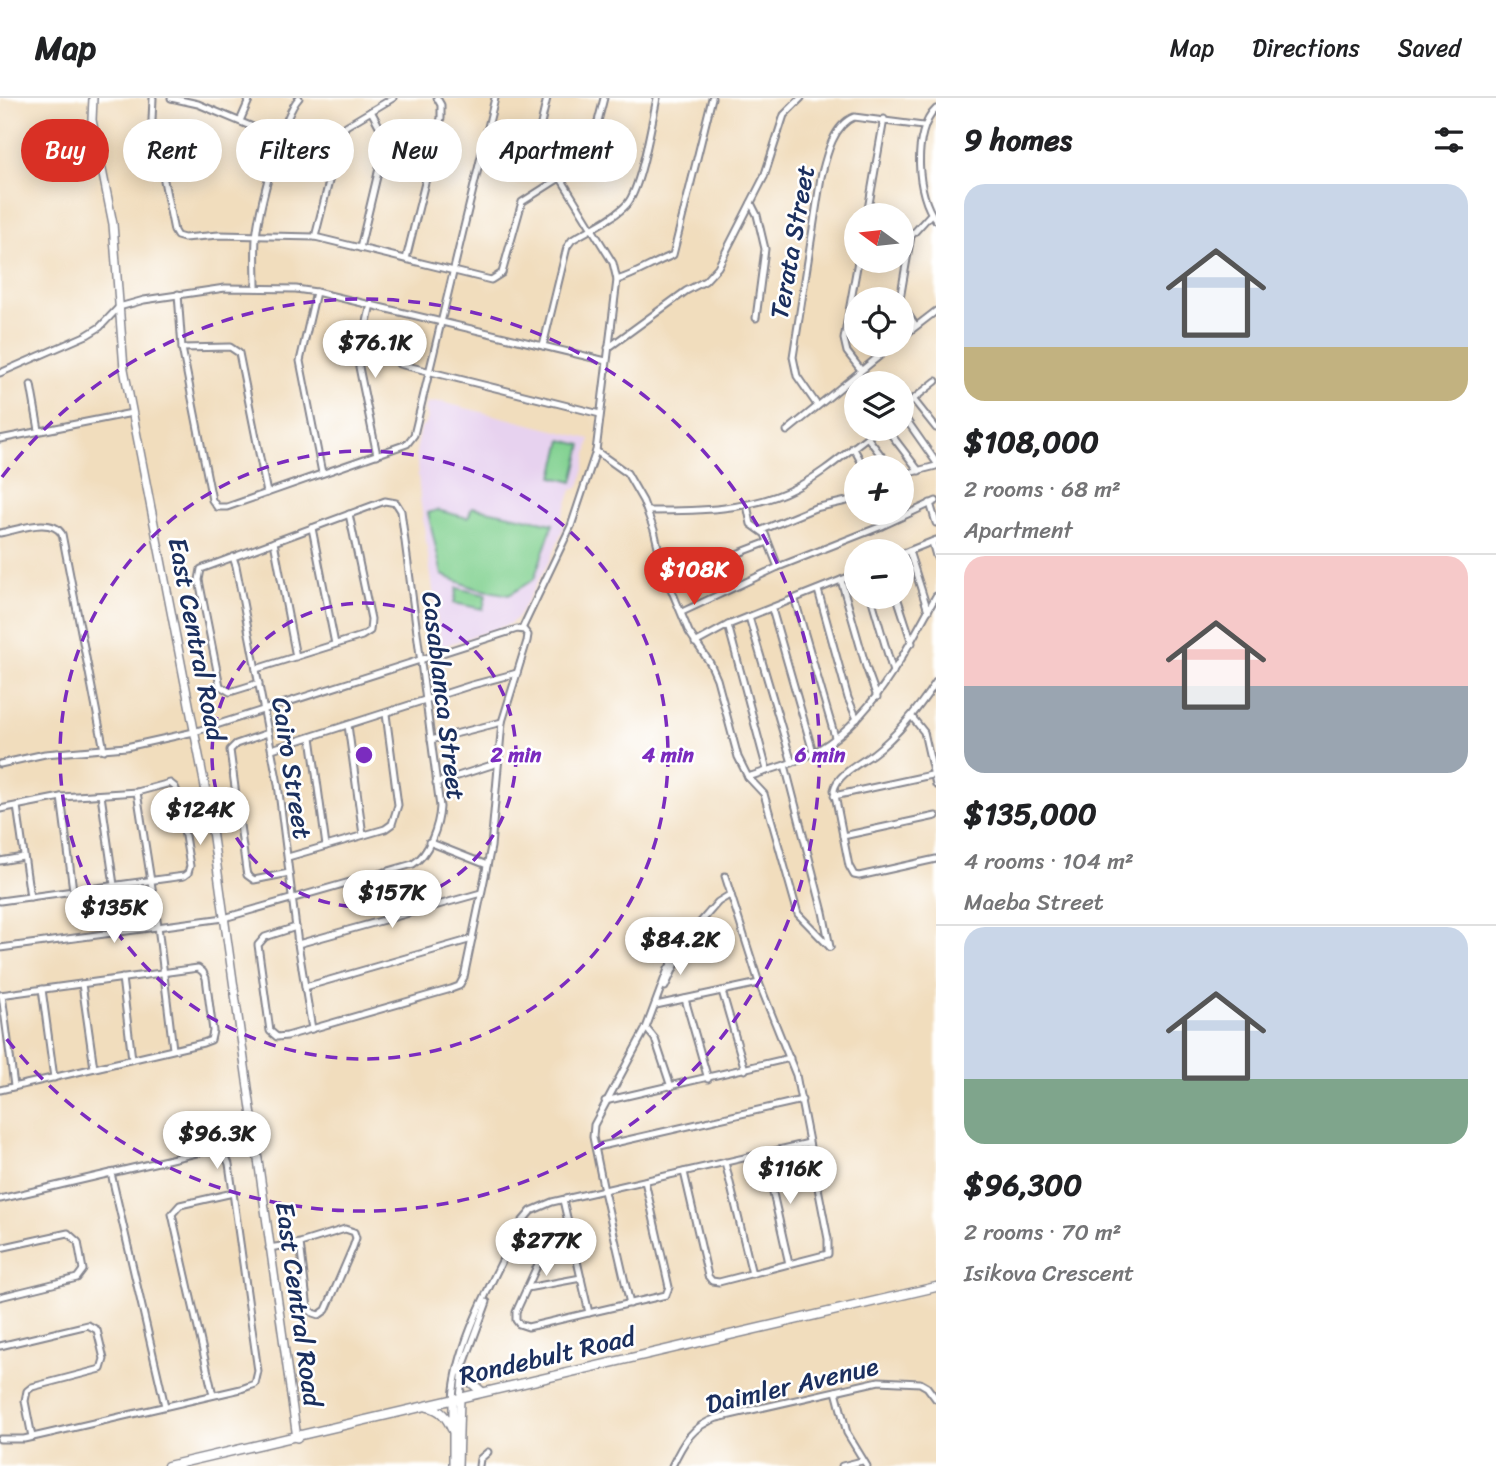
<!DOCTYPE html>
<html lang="en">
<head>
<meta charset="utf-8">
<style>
	:root { --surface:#fff; --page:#f6f6f6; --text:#202124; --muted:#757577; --line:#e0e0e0; --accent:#d93025 }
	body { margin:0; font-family:Sriracha,sans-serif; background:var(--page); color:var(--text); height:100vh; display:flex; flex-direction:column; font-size:26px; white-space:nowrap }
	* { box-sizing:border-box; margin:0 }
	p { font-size:23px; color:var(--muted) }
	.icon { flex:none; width:38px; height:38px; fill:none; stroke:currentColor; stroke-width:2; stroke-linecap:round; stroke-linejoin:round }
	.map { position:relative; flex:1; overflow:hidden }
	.panel { display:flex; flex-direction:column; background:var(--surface); width:560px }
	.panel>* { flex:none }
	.guide { position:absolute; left:21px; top:21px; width:665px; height:63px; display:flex; gap:14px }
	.needle { width:46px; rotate:285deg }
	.tools { position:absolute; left:844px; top:105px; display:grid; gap:14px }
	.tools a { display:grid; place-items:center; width:70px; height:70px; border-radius:50%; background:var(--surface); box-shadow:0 4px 18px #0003; font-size:35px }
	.price { position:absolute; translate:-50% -60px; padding:0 16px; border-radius:24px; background:#fff; color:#222; font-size:23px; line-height:46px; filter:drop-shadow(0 2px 4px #0008) }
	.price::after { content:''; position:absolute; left:50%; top:42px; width:21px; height:16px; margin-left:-10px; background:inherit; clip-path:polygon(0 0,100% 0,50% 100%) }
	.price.on { background:var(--accent); color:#fff }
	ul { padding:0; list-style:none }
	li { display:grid; align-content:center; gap:14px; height:371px; padding:0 28px }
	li+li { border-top:2px solid var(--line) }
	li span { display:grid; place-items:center; height:217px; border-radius:21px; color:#555 }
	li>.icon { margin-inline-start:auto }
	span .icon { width:126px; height:126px; fill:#fffc; stroke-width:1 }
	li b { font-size:30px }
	h2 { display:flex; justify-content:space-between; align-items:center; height:84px; padding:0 28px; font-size:30px }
	.chip { padding:0 24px; border-radius:32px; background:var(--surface); box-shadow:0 4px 18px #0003; font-size:24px; line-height:63px }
	.chip.on { background:var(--accent); color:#fff }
	header { display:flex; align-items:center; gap:42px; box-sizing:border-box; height:98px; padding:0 35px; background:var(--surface); border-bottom:2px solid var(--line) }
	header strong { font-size:33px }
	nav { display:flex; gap:38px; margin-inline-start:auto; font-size:24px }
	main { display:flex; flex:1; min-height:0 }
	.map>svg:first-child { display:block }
	.built { fill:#e7d2ef }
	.green { fill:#83d292; stroke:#4f8078; stroke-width:2 }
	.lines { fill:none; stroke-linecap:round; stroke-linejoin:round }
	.minor-casing { stroke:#86868e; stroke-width:9 }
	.tertiary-casing { stroke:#86868e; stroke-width:10 }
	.secondary-casing { stroke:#86868e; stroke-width:11 }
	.minor { stroke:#fff; stroke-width:5 }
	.tertiary { stroke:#fff; stroke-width:7 }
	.secondary { stroke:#fff; stroke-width:8 }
	.ring { fill:none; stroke:#7b2cbf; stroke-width:3.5; stroke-dasharray:12 9 }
	.labels { text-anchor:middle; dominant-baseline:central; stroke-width:5; stroke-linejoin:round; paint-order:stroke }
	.street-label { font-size:26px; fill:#1b2f5e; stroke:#fff }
	.centre { fill:#7b2cbf; stroke:#fff; stroke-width:3.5 }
	.ring-label { font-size:21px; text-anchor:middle; font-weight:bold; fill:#7b2cbf; stroke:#fff; stroke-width:5; stroke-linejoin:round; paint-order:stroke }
</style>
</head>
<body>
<header>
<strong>Map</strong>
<nav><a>Map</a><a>Directions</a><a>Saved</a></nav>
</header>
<main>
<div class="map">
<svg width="936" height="1368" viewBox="0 0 936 1368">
	<rect width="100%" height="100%" fill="#fff"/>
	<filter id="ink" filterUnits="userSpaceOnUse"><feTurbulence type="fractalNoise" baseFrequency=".0143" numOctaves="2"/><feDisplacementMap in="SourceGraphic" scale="14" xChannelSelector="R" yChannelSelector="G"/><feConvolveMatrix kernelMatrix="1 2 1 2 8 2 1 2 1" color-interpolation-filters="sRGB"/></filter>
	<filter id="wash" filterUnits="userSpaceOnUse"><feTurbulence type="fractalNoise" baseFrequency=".00686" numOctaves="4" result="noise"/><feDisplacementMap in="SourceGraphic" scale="28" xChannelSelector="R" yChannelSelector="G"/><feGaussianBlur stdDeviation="1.57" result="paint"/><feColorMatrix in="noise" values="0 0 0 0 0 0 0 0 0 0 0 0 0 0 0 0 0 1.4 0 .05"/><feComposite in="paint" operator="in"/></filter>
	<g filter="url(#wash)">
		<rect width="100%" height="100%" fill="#f1ddbd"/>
		<polygon class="built" points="441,304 590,341 583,377 578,390 572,392 561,421 564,429 550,462 518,519 510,526 441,549 420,400 416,353 421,329 425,326 428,320 425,312 427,305"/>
		<g class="green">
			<polygon points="562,342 582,347 573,384 553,379"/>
			<polygon points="472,409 553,426 534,481 509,497 474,490 442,477 428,415 437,412 468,420"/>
			<polygon points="457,490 486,497 483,511 454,505"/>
		</g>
	</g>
	<g filter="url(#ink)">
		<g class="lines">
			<g class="minor-casing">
				<g id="minor">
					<polyline points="153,0 152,22 174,133 177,138 184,140 219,137 315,139 491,182 502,175 522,104 588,62 604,0"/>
					<polyline points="171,0 198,6 279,40"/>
					<path d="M936 11C912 33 916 98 936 122"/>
					<polyline points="240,23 250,0"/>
					<polyline points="751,105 757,117 765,151 756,220"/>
					<polyline points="867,117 884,21"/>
					<polyline points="315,139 341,36 346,28 393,0"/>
					<polyline points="360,150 385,45 384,37 371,13"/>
					<polyline points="406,161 441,20 441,7 437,0"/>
					<polyline points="858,163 844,241 847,254 861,272"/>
					<path d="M617 182C637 176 653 165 673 157L712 0"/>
					<path d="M256 190C256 174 255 157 256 141 258 114 282 18 299 0"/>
					<polyline points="316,194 300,263 322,375"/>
					<polyline points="178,196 182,250 212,402 217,409 227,409 407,346 414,337 495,0"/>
					<polyline points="900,201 911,138 931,116"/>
					<polyline points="371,206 358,264 377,357"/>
					<polyline points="901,206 916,228"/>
					<polyline points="901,240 936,213"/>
					<path d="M543 248 567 149 572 142C588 132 615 120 627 106 641 90 652 23 657 0"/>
					<polyline points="182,250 230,249 239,255 267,395"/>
					<polyline points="608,250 686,193 705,183 718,169 764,79 784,17 801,0"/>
					<polyline points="399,266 600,316"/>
					<polyline points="0,275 87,237 100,229 119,209 144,202 225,190 296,191 316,194 606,263"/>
					<polyline points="31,287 39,332"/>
					<polyline points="913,301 936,330"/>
					<path d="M817 307 797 278 793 259 821 79C826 59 833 27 854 19L923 28"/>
					<polyline points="901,311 936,283"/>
					<polyline points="901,314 936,364"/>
					<polyline points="887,331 919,373"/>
					<polyline points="787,333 893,247"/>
					<polyline points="867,339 890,369"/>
					<polyline points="0,341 132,315"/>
					<polyline points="853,349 864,369"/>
					<polyline points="596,353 627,375 643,403 654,432 664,474 689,534 710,565 717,581 738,659 748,679 785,667"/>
					<polyline points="901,377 936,368"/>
					<polyline points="930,405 936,425"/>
					<polyline points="747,407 751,426 765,436 778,469"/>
					<path d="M648 413C696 413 751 413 795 390 825 375 850 351 878 331"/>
					<polyline points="312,430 335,546"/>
					<polyline points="762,432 815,410 856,401"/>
					<path d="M0 435C18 432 51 418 62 436L104 652"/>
					<polyline points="274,444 296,559"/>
					<polyline points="932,444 936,458"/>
					<polyline points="909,453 928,513"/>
					<polyline points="901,456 936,442"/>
					<polyline points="233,459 236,468 278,686 298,846 312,931"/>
					<polyline points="668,482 768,444"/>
					<polyline points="841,482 866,569 877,599"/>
					<polyline points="818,492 848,600 857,621"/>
					<polyline points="871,499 893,574"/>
					<polyline points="897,499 912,545"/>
					<polyline points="795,502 835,639"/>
					<polyline points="772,511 813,654"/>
					<polyline points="682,514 778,469 882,428 936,403"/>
					<polyline points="749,519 792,665"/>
					<polyline points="728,527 767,672"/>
					<polyline points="522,531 571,428 596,353 617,182 613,165 560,79 544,47 541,26 547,0"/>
					<polyline points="695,545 728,527 856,476"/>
					<polyline points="256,571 362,538 370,533 371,521 349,416"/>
					<path d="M936 584C918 611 899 636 874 655 861 665 837 676 834 692L849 768 854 777 859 778 936 761"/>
					<polyline points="912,619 924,634 936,687"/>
					<polyline points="348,627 363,737"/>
					<polyline points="268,635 236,646 230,652 246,772 247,777 254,782 289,775"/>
					<polyline points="311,639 326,748"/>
					<polyline points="431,642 502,624"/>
					<polyline points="272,651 472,587 517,575"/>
					<polyline points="0,666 45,656 126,649 194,634 517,531 524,532 528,537 527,543 502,624 491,749 464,879 459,888 451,891 287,938 277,939 270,933 258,847 265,839 296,829"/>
					<polyline points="748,679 764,696 798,816 830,849"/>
					<polyline points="436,685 498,665"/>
					<polyline points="137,694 158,828 173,951"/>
					<polyline points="101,697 114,787"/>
					<polyline points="834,698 936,676"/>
					<polyline points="61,699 73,792"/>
					<polyline points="17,708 30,799"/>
					<polyline points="0,711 61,699 137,694 170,685 175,689 178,696 190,768 188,775 184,778 0,803"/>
					<polyline points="843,738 936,718"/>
					<polyline points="429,744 487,767"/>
					<polyline points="288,759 385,731 392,726 398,707 386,616"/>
					<polyline points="0,763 23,759"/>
					<polyline points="298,846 481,795"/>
					<path d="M830 849 823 814 785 667C864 642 899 564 936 498"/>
					<path d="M0 850 224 820 413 766C429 757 439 727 440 709L401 413 396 405 385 403 201 471 199 482 220 588 230 594 259 585"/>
					<polyline points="122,880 132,961"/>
					<polyline points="82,886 94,970"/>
					<polyline points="305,889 472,841"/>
					<polyline points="665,889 680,857"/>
					<polyline points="42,891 54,980"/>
					<polyline points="722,893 745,972"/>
					<polyline points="0,897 198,870 203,874 206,880 213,933 211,942 203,945 0,992"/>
					<polyline points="2,897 14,988"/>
					<polyline points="685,901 708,981"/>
					<polyline points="656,907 759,885"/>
					<polyline points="646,930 655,941 671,989"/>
					<polyline points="605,1003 790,960"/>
					<polyline points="597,1049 802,1002"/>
					<polyline points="764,1055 789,1166"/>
					<polyline points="725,1064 752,1176"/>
					<polyline points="684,1074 708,1178 712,1183 719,1184 828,1156 828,1141 796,977 759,885 725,778"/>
					<polyline points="111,1075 165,1308"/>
					<polyline points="0,1101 205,1053 219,1051 224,1054 229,1066 258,1273 255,1286 241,1291 46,1336 24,1341 0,1341"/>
					<polyline points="563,1102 589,1215"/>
					<polyline points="573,1144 550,1148 543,1155 516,1214 516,1222 519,1226 528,1229 666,1197 669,1189 645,1083"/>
					<polyline points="0,1150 68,1135 78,1144 83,1172 77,1180 0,1199"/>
					<polyline points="269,1150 300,1145 345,1131 354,1134 356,1140 353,1149 326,1212 319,1217 313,1215 308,1211 300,1145"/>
					<polyline points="527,1190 581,1180"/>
					<polyline points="630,1206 604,1093 593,1039 594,1027 646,930 668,871 698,827 718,804 731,796"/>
					<polyline points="0,1248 88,1227 97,1232 104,1261 101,1271 32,1289 27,1293 25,1303 32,1339"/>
					<polyline points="836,1293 847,1335 867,1368"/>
					<polyline points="213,1297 172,1116 180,1107 233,1095"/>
					<polyline points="460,1300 463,1269 487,1204"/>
					<path d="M453 1301C457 1242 495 1180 520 1126L531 1113 552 1104 809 1045"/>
					<polyline points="479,1368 480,1361 488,1354"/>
					<path d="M672 1368C683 1345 692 1328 717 1320L879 1283 920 1285 927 1289 936 1301"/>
					<polyline points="842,1368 862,1363"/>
				</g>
			</g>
			<g class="tertiary-casing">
				<g id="tertiary">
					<polyline points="93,0 92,22 113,126 124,271 208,704 297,1340"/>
					<polyline points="453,1368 453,1301"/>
					<polyline points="458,1368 460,1300"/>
				</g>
			</g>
			<g class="secondary-casing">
				<g id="secondary">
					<polyline points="462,1273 466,1280 482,1294"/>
					<path d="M428 1309C441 1311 447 1320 452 1331"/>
					<path d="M168 1368C425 1310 680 1247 936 1189"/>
				</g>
			</g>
			<use href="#minor" class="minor"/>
			<use href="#tertiary" class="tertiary"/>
			<use href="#secondary" class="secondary"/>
		</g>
	</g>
	<g class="ring">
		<circle cx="364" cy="657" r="152"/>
		<circle cx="364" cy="657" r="304"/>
		<path d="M2 379A456 456 0 1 1 2 935"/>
	</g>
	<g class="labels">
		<g class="street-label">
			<text transform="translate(792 144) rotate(-80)">Terata Street</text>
			<text transform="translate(197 541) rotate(79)">East Central Road</text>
			<text transform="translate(444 598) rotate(83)">Casablanca Street</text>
			<text transform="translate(292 670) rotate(81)">Cairo Street</text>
			<text transform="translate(299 1206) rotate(82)">East Central Road</text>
			<text transform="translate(547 1258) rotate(-13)">Rondebult Road</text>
			<text transform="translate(792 1287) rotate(-13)">Daimler Avenue</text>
		</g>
	</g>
	<circle cx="364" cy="657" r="10" class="centre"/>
	<g class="ring-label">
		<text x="516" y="664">2 min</text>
		<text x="668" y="664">4 min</text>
		<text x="820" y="664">6 min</text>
	</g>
</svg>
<div class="tools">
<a><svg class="needle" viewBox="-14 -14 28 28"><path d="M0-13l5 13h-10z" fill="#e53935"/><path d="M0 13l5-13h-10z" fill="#757577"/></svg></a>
<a><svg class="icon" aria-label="locate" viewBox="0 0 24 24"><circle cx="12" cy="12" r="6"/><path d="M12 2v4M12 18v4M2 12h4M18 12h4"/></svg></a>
<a><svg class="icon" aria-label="layers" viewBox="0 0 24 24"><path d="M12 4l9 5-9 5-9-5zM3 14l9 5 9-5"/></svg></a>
<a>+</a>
<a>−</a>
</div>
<b class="price" style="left:375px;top:282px">$76.1K</b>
<b class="price on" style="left:694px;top:509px">$108K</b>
<b class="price" style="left:200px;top:749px">$124K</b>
<b class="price" style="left:392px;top:832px">$157K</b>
<b class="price" style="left:114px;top:847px">$135K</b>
<b class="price" style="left:680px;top:879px">$84.2K</b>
<b class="price" style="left:217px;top:1073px">$96.3K</b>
<b class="price" style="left:790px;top:1108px">$116K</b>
<b class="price" style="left:546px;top:1180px">$277K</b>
<div class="guide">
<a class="chip on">Buy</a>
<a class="chip">Rent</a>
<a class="chip">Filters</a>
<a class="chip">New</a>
<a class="chip">Apartment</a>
</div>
</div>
<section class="panel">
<h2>9 homes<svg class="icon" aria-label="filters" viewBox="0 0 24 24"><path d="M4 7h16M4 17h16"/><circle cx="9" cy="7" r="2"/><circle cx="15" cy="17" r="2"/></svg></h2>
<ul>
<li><span style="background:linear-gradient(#c9d6e8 75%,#c2b280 0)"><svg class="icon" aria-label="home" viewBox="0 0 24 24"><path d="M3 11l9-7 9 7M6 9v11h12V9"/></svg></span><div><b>$108,000</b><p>2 rooms · 68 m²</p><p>Apartment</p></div></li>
<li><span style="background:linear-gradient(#f6c9c9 60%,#9aa5b1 0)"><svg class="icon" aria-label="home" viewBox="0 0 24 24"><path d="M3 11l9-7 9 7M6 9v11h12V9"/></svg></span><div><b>$135,000</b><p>4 rooms · 104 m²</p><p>Maeba Street</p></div></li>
<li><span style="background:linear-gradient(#c9d6e8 70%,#7fa58c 0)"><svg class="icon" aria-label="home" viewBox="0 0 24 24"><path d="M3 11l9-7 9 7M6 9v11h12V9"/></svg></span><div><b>$96,300</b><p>2 rooms · 70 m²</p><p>Isikova Crescent</p></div></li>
</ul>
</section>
</main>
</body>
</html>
